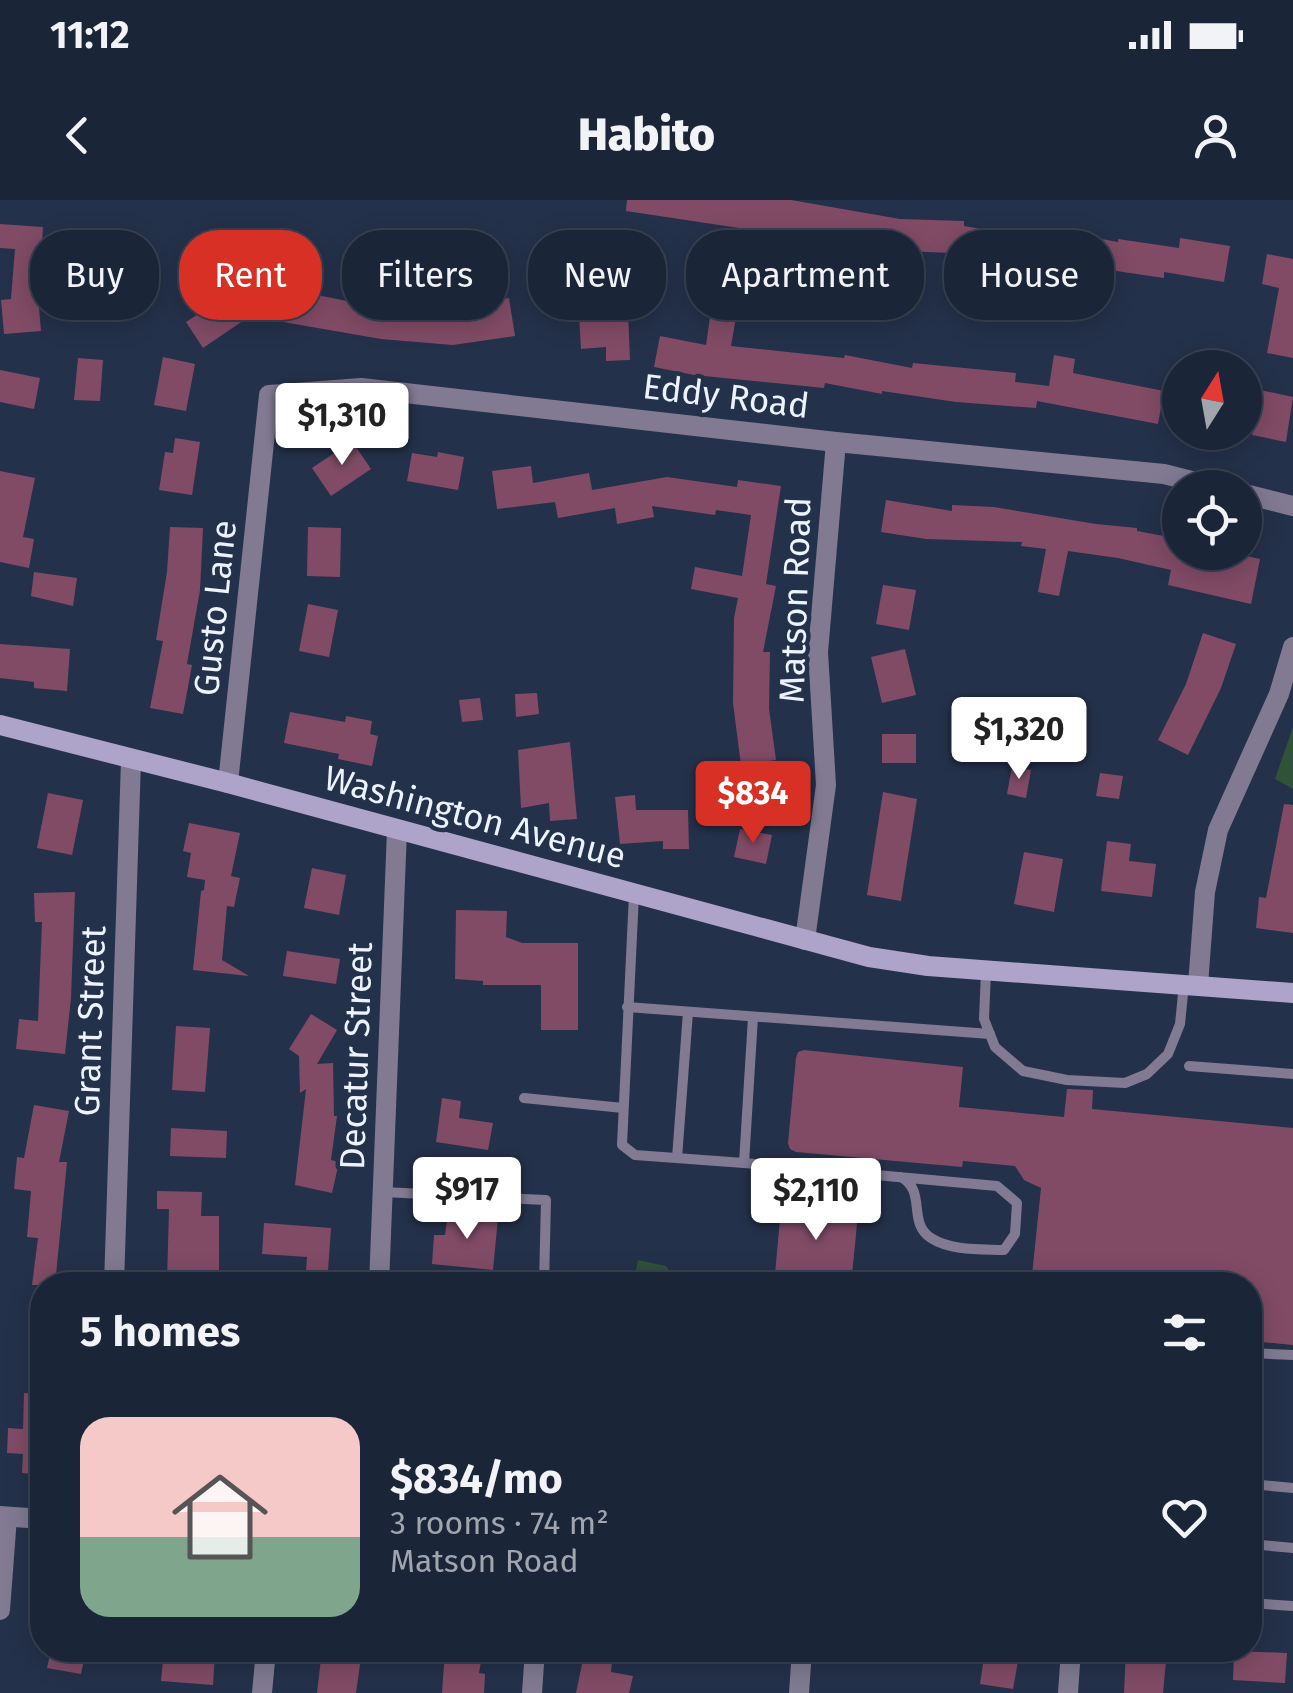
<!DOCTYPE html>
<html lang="en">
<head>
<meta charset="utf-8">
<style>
	:root { --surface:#1b2538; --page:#283143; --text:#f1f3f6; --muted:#a0a5ae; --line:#394253; --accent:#d93025 }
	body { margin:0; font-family:"Fira Sans",sans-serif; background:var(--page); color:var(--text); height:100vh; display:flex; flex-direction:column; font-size:38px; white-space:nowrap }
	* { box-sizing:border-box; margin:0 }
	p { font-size:32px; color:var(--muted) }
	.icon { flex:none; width:55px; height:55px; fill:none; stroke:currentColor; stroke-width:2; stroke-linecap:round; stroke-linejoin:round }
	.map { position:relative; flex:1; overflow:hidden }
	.side { position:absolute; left:30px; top:1072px; width:1232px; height:390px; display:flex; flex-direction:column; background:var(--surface); border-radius:40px; box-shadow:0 5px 25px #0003,0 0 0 2px var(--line) }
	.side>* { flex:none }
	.top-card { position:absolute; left:30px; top:30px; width:1235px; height:90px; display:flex; gap:20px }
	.needle { width:65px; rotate:11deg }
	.tools { position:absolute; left:1162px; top:150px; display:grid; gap:20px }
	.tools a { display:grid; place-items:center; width:100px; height:100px; border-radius:50%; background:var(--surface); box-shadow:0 5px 25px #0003,0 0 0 2px var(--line); font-size:50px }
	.price { position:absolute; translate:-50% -85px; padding:0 22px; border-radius:10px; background:#fff; color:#222; font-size:32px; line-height:65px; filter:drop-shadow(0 2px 5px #0008) }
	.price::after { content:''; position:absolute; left:50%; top:60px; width:30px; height:22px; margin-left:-15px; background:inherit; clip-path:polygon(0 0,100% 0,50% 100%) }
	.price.on { background:var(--accent); color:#fff }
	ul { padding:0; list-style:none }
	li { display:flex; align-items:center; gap:30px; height:250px; padding:0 50px }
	li span { display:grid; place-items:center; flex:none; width:280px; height:200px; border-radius:30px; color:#555 }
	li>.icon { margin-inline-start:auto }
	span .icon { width:120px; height:120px; fill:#fffc; stroke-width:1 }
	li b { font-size:42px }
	h2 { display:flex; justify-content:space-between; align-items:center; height:120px; padding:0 50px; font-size:42px }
	.chip { padding:0 35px; border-radius:40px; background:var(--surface); box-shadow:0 5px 25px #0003,0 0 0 2px var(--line); font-size:35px; line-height:90px }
	.chip.on { background:var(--accent); color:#fff }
	.status { display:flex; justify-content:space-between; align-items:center; height:70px; padding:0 50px; background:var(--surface); direction:ltr }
	.status svg { height:28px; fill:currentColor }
	header { display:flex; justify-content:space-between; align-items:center; height:130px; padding:0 50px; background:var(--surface); font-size:45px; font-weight:800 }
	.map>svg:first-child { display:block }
	.green { fill:#2f5239 }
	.building { fill:#814b66 }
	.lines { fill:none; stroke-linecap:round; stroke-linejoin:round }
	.lane { stroke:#817a92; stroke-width:10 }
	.street { stroke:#817a92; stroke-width:20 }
	.secondary { stroke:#aea3c9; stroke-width:20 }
	.labels { text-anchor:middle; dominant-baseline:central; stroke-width:9; stroke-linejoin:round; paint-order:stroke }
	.street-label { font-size:35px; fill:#edf3fd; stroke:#24314a }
</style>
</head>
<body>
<div class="status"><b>11:12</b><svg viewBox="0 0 49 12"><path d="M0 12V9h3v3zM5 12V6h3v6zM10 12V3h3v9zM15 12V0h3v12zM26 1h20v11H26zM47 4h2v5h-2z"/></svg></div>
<header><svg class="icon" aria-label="back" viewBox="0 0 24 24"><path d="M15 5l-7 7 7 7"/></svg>Habito<svg class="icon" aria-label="person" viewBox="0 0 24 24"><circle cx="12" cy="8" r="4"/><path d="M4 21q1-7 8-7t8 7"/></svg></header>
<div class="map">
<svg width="1293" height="1493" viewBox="0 0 1293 1493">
	<rect width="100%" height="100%" fill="#24314a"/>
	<g class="green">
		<polygon points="1293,527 1293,589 1275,579"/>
		<polygon points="638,1060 666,1066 680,1085 633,1085"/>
	</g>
	<g class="building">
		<polygon points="627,0 791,0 900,19 964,21 964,26 1051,41 1053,30 1118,42 1118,39 1179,48 1180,38 1230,46 1224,82 1164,72 1164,78 1096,68 1096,72 1027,58 1025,69 977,60 978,54 902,51 821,37 819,51 790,45 792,36 626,11"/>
		<polygon points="0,24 43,27 41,60 61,61 53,111 39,108 41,131 4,134 1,100 11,99 15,49 0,48"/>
		<polygon points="1267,54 1293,59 1293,158 1267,153 1279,88 1262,84"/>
		<polygon points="272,86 347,101 350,86 374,91 371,102 414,111 416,95 445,98 444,108 509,98 515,136 453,145 381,139 266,119"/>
		<polygon points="236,89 253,114 203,148 186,122"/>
		<polygon points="713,96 739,100 731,146 844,158 845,155 912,168 913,163 1016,173 1015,182 1049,186 1054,155 1075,159 1073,173 1164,191 1158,224 1037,201 1036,208 956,202 882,191 882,194 825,183 824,188 694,175 654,167 660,136 706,145"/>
		<polygon points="628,112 630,160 606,161 606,147 581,149 579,115"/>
		<polygon points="163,157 195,164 186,211 154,205"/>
		<polygon points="78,158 103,160 100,201 74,200"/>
		<polygon points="0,170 40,178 34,209 0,202"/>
		<polygon points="1260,190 1293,197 1286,242 1252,235"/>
		<polygon points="175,238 200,242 192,295 159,290 165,252 173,253"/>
		<polygon points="352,241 371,269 331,296 312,268"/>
		<polygon points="438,252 464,257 458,290 407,281 412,253 437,257"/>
		<polygon points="531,266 533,283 589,273 592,290 667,277 737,287 738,280 781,286 766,384 776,386 763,452 770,452 769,509 776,560 741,565 733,503 734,418 738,398 691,389 695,367 742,376 751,315 716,310 715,315 652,306 654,317 617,324 615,308 558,318 555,302 497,309 492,271"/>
		<polygon points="0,271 35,278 23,337 34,339 29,368 0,362"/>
		<polygon points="886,300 952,311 952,305 994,307 1096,324 1137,328 1137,331 1180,339 1180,352 1229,352 1260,359 1251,404 1168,385 1171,370 1118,358 1068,351 1059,396 1038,392 1046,349 1021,346 1022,342 926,339 881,332"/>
		<polygon points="170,327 203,328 200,390 187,464 192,465 183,514 150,508 163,441 156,440 167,372"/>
		<polygon points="308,327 341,328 340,377 307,376"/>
		<polygon points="34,372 77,378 73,406 31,396"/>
		<polygon points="883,385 916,390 909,430 876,424"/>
		<polygon points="308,404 338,410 329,457 299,451"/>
		<polygon points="1203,433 1236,444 1221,488 1188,555 1158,540 1186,484"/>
		<polygon points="0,444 70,449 67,491 34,488 34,482 0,478"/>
		<polygon points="905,449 916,495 882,503 871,457"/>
		<polygon points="537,493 539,514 516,517 515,494"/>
		<polygon points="480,498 483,520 462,522 459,500"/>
		<polygon points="290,512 345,522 346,516 372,521 370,534 378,536 372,566 338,559 339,554 284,543"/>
		<polygon points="985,519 1034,528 1028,560 979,551"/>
		<rect x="882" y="534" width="34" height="29"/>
		<polygon points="570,542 577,619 550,621 549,603 521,608 518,550"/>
		<polygon points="1012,567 1031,570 1026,598 1007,594"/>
		<polygon points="1100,573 1123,576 1119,599 1096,596"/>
		<polygon points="883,592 917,599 901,701 867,695"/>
		<polygon points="48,593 83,600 72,655 37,648"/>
		<polygon points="635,595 636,610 688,610 689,649 663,649 663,641 620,644 615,597"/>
		<polygon points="1284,604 1293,605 1293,733 1256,728 1259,697 1266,698"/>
		<polygon points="189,623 240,633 231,676 240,678 234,707 227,706 222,760 249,776 193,770 201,691 204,690 205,680 187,677 191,653 183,651"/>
		<polygon points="740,629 772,635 766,664 734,657"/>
		<polygon points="1107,641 1131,644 1129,661 1156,664 1152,697 1101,691"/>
		<polygon points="1024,652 1063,659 1054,712 1014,704"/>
		<polygon points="312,668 346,675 339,715 304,708"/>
		<polygon points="75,692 71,798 65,854 16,849 19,819 38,821 42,722 35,722 34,693"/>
		<polygon points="456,710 507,711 506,737 522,743 578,743 578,830 541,830 541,785 483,785 483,781 455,779"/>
		<polygon points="287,751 340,759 336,784 283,776"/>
		<polygon points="311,814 337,830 317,864 333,863 334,916 337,916 331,960 339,962 332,993 295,985 306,889 300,893 299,856 289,849"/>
		<polygon points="176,826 210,828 205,892 172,890"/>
		<polygon points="804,850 963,867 959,907 1064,917 1067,889 1093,890 1092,909 1293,928 1293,1145 1250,1141 1250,1085 1031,1085 1041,988 1024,980 1015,966 963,961 962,967 796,952 790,949 788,943 796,858 798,852"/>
		<polygon points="442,898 461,901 459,918 493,923 488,950 436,942"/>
		<polygon points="34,905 69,911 59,962 67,962 55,1085 32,1085 38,1038 27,1037 31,991 14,989 17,957 24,958"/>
		<polygon points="171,928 227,931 226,958 170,956"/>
		<polygon points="157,991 202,992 201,1016 219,1016 219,1082 167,1081 169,1009 157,1009"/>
		<polygon points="782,997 859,1004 851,1085 774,1085"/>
		<polygon points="448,1013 498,1018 493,1070 432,1064 434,1035 445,1035"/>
		<polygon points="264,1023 331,1028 327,1085 305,1085 307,1057 262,1054"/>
		<polygon points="24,1193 42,1194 42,1275 22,1273 23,1254 7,1253 8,1228 23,1229"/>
		<polygon points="51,1450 86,1450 81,1474 47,1468"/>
		<polygon points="164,1450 215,1454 213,1485 161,1481"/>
		<polygon points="322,1450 362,1450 356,1493 317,1493"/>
		<polygon points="445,1450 483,1450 479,1473 485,1474 484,1493 442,1493"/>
		<polygon points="585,1450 613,1450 611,1472 633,1476 629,1493 576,1493"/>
		<polygon points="985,1450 1020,1450 1013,1489 980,1484"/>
		<polygon points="1126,1450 1167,1450 1163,1493 1124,1493"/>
		<polygon points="1234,1451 1287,1453 1285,1483 1233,1480"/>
	</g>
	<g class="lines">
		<g class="lane">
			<polyline points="634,694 622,945 635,955 744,963 753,817"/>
			<polyline points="986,771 984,819 995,847 1023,871 1067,880 1125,883 1147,874 1168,854 1180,824 1184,784"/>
			<polyline points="627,807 990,834"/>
			<polyline points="1189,866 1293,874"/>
			<polyline points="524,898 623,908"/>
			<polyline points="677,958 688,812"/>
			<path d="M744 963 997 986 1017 1003 1015 1034 1004 1050C981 1049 951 1051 931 1038 907 1023 927 991 901 977"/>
			<polyline points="383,992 546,1000 544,1085"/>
			<polyline points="379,1081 444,1085"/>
			<polyline points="1250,1153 1293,1155"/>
			<polyline points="1250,1284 1293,1288"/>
			<polyline points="1250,1344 1293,1348"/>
			<polyline points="1250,1403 1293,1406"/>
		</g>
		<g class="street">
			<polyline points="1245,294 1293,306"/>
			<polyline points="228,583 269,195 361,188 836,242 1164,274 1219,288"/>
			<polyline points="805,740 826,585 818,452 836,242"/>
			<polyline points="1198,785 1205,692 1218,630 1279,494 1293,447"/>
			<polyline points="114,1085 131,560"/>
			<polyline points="379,1085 397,630"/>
			<polyline points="0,1316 42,1319"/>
			<polyline points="0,1410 7,1317"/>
			<polyline points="262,1493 266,1450"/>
			<polyline points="532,1493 535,1450"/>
			<polyline points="799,1493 802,1450"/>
			<polyline points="1068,1493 1071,1450"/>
		</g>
		<polyline class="secondary" points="0,525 228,583 869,757 928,766 1293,793"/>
	</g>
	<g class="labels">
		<g class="street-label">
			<text transform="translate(726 196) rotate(7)">Eddy Road</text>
			<text transform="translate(795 400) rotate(-88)">Matson Road</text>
			<text transform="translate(215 408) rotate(-84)">Gusto Lane</text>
			<text transform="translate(475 617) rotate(15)">Washington Avenue</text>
			<text transform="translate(90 821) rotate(-88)">Grant Street</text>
			<text transform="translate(356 856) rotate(-88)">Decatur Street</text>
		</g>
	</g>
</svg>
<div class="tools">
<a><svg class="needle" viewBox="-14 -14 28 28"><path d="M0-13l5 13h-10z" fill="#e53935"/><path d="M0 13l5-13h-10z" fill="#a0a5ae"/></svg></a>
<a><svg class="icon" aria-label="locate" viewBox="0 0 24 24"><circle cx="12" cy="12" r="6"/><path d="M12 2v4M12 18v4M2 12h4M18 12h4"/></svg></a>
</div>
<b class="price" style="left:342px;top:268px">$1,310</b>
<b class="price" style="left:1019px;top:582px">$1,320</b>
<b class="price on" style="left:753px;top:646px">$834</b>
<b class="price" style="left:467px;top:1042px">$917</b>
<b class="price" style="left:816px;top:1043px">$2,110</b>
<div class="top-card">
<a class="chip">Buy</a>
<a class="chip on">Rent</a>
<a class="chip">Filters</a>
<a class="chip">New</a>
<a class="chip">Apartment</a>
<a class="chip">House</a>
</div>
<section class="side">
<h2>5 homes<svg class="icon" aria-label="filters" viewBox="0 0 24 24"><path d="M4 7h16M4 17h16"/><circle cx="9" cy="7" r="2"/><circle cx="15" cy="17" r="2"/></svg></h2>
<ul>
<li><span style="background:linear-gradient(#f6c9c9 60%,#7fa58c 0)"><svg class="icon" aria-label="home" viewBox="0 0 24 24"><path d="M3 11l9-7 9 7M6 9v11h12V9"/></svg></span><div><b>$834/mo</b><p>3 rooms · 74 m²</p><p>Matson Road</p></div><svg class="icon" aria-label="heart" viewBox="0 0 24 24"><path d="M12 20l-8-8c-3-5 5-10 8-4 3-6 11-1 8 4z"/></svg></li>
</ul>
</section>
</div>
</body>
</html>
